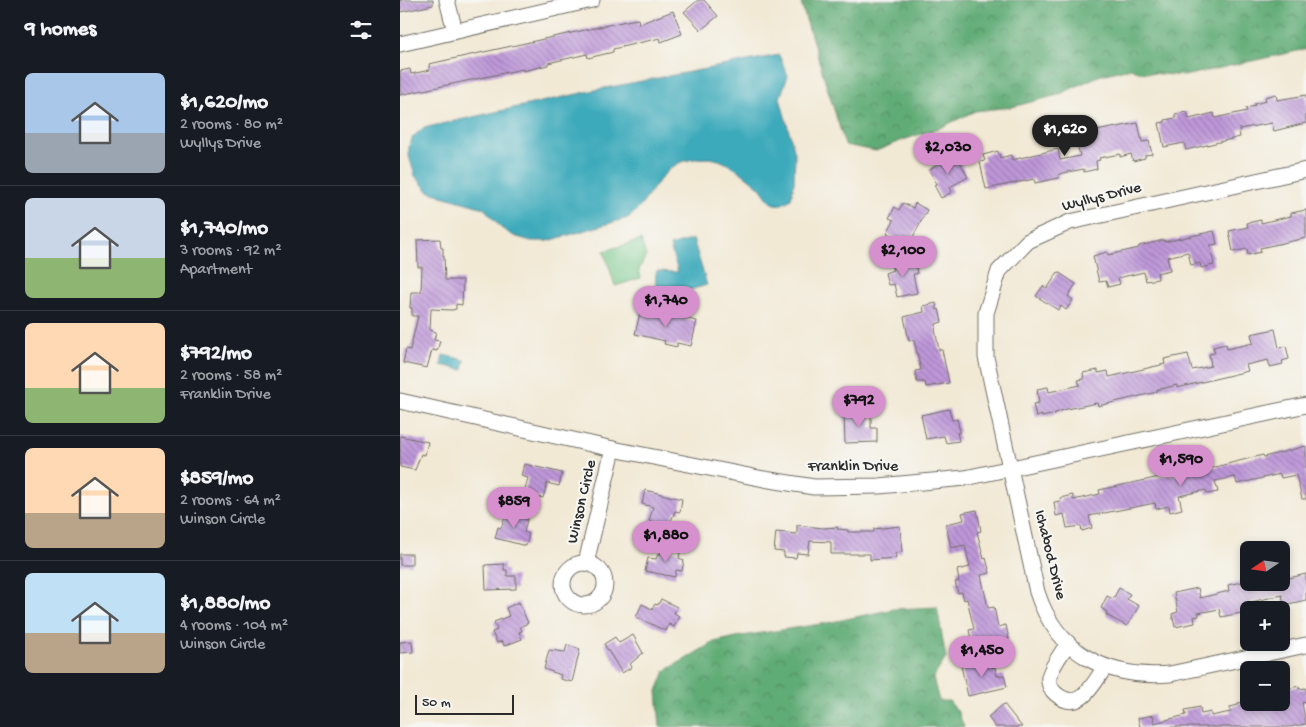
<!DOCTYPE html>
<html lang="en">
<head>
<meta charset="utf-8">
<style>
	:root { --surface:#171b24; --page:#20242c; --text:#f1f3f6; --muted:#9ea1a6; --line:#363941; --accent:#d690ce }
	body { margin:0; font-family:"Gochi Hand",sans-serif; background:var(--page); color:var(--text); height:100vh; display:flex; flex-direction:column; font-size:19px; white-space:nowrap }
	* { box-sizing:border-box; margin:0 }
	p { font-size:16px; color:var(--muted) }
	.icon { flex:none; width:28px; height:28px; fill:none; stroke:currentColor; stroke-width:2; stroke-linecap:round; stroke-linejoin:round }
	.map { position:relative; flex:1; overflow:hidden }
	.side { display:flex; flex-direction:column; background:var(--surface); width:400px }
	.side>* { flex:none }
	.needle { width:32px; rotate:257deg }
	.buttons { position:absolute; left:840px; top:541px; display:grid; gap:10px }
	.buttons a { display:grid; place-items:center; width:50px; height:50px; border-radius:8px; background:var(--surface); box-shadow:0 2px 8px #0003; font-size:25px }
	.scale { position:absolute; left:15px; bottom:12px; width:99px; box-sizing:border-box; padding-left:5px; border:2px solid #2b2b2b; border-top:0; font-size:14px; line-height:18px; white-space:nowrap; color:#2b2b2b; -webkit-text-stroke:4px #f6f6f2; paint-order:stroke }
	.price { position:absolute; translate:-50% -42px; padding:0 11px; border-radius:18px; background:var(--accent); color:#111; font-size:16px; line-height:32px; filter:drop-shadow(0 1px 2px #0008) }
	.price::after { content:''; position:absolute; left:50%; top:30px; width:15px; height:11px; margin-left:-8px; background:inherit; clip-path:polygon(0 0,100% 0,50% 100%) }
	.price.active { background:#222; color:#fff }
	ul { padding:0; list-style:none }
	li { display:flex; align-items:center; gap:15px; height:125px; padding:0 25px }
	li+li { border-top:1px solid var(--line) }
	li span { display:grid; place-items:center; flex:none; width:140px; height:100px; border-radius:8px; color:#555 }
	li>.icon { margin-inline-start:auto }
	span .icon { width:60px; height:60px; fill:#fffc; stroke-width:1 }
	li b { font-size:21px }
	h2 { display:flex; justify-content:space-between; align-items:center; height:60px; padding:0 25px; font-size:21px }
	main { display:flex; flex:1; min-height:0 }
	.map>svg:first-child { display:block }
	.forest { fill:url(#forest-crowns); stroke:#466c50 }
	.green { fill:#77c88a; stroke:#517a5a }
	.water { fill:#3caabb; stroke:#346a73 }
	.building { fill:url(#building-back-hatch) }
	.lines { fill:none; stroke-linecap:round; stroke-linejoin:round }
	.street-casing { stroke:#716e66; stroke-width:17 }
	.street { stroke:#fff; stroke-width:15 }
	.labels { text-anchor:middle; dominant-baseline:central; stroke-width:4.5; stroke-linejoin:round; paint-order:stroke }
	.street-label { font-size:16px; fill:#2b2b2b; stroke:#f6f6f2 }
</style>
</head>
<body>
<main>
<section class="side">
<h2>9 homes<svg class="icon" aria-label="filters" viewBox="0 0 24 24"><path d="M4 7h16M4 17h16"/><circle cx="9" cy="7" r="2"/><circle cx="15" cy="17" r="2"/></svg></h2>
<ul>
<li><span style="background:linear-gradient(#a9c7e8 60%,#9aa5b1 0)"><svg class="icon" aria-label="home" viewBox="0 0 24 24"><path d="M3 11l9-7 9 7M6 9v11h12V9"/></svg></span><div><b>$1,620/mo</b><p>2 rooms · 80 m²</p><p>Wyllys Drive</p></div></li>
<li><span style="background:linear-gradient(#c9d6e8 60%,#8fb573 0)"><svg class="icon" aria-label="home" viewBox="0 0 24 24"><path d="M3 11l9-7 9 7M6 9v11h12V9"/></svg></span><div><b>$1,740/mo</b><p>3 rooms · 92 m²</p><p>Apartment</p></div></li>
<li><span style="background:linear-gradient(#ffd9b3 65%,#8fb573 0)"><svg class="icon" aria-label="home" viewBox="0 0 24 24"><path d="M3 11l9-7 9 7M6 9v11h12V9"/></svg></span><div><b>$792/mo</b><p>2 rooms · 58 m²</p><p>Franklin Drive</p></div></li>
<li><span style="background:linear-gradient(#ffd9b3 65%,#b9a48a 0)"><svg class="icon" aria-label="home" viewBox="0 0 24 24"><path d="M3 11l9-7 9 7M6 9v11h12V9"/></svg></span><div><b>$859/mo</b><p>2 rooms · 64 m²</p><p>Winson Circle</p></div></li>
<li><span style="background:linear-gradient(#bfe0f5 60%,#b9a48a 0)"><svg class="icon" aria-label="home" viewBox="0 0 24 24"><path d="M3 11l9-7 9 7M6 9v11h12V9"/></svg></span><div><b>$1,880/mo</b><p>4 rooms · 104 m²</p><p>Winson Circle</p></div></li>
</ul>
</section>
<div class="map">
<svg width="906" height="727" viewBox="0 0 906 727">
	<defs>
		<pattern id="forest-crowns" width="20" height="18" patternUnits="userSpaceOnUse" patternTransform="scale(1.25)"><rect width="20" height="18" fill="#61ac76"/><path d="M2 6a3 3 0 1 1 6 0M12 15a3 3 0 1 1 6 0" fill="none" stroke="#508c61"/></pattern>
		<pattern id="building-back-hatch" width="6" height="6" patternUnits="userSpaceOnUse" patternTransform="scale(1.25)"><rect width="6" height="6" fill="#be97d9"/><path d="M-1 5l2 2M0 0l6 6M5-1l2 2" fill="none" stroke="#9b7bb0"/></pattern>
	</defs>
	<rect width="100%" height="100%" fill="#f6f6f2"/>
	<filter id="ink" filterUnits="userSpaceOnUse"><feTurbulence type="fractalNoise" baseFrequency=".02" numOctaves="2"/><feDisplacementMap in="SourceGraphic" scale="10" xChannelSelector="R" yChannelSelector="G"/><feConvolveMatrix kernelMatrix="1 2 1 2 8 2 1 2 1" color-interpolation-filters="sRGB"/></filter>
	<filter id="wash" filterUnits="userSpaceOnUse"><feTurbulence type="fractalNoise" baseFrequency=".0096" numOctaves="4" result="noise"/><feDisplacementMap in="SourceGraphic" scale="20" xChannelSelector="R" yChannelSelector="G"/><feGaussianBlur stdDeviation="1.12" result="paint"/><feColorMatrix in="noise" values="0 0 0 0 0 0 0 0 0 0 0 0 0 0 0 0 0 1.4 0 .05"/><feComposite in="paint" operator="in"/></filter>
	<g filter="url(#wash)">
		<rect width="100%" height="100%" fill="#f2e9d5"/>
		<g class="forest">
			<polygon points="400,0 906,0 906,49 784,76 739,72 731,68 698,76 658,95 612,107 575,111 542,127 503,140 476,151 445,145"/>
			<polygon points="537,607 546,658 533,678 539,701 549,701 558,712 564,727 260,727 257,691 265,671 314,642 336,637 427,623 494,609"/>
		</g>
		<polygon class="green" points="241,240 246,256 239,269 241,278 215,286 204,251"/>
		<g class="water">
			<path d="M379 55 388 76 380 98 395 153 394 183 391 199C386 202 380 207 373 203 367 200 363 190 358 186 349 178 327 161 315 159 305 157 287 159 277 164 255 177 248 204 228 218L148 241H131L114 236 101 228 84 208 45 197 28 191 15 176 9 156V146L13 137 23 128 200 89Z"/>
			<path d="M293 239 307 285 283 292 267 304C257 295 254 286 256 273L257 271 278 272 270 246Z"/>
			<polygon points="43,355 65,360 63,370 41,365"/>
		</g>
		<g id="blocks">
			<g class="building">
				<polygon points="0,0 33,0 33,5 0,12"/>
				<polygon points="298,0 304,0 318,16 301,30 284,12"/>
				<polygon points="273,11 282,34 261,42 260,38 213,49 213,52 188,58 187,54 148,63 148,65 123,71 123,69 0,95 0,71 10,69 11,74 30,70 29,64 231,20 238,19 239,24"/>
				<polygon points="876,94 877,100 906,95 906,123 874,131 872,123 839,129 840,137 786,150 784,143 764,147 759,123 765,122 765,120 776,118 775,114 787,112 789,119 814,113 815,118 847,111 846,108 855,106 854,104 866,101 865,97"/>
				<polygon points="738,123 742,142 749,141 752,154 745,155 745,158 733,161 731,154 720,157 720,154 699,158 700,160 696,161 697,169 684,172 684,169 663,173 658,175 659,178 635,183 634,179 586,189 580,162 585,161 583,155 598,151 600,158 611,155 612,160 658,149 660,160 680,156 675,135"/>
				<polygon points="556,155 568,177 550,187 552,192 541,198 534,185 537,184 529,170 548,157 549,159"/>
				<polygon points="503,203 513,208 515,203 527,210 512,239 508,237 505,243 487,233 494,220 489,218 495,207 499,210"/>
				<polygon points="906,210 906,238 860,248 861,252 848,255 847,249 833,252 829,231 848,227 847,223 861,220 861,223 891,216 891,213"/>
				<polygon points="814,231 817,244 810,245 814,265 801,268 800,263 791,265 788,252 767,257 770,270 757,273 758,279 746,281 744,272 718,278 720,284 708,287 706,281 699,282 693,256 707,252 708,255 739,248 739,246 764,240 764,242"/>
				<polygon points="40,239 41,248 43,248 43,256 44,256 45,280 63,280 62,305 56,304 56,309 52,310 31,309 30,330 36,332 34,340 40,341 37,351 32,350 27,368 3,363 6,349 10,350 18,316 12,316 12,308 10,308 11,292 21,292 22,267 18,267 17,240"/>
				<polygon points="515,260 517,274 513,274 517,293 497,297 494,284 488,285 485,273 493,270 491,265"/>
				<polygon points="658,272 676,284 668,296 673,300 666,310 661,306 658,310 636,296 643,286 647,289"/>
				<polygon points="536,303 537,310 539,309 542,322 536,324 536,328 535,329 539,350 542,350 549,383 526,387 525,382 517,382 515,371 521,370 514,340 509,341 504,317 524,312 523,306"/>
				<polygon points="241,309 297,321 291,346 277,343 277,347 264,344 265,341 235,334"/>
				<polygon points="875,329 879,348 886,346 889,359 882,361 883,364 870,367 868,360 846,365 848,371 777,388 777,385 757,390 757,392 715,402 698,406 697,403 667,409 655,413 655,414 642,417 642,415 636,417 633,404 639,403 637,389 648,387 649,392 680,385 678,380 684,379 683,373 698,370 698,373 708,371 709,377 765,364 764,359 788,354 792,370 811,366 809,354 815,353 813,347 826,344 827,349 853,343 851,334"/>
				<polygon points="549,409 552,420 557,419 560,432 557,433 559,441 546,443 544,436 526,439 521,415"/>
				<polygon points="444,413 471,413 471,428 477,428 477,442 445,443"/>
				<polygon points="0,436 28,442 25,455 21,454 15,470 0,467"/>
				<polygon points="906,446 906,499 902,499 896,475 881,478 880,474 837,484 835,477 815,481 818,492 807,494 806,490 779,496 782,509 770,512 769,506 756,509 755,503 689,516 692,528 682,531 681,526 667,528 664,514 656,516 654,502 661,501 660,498 673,495 673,500 700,494 699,490 774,474 775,476 810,466 811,468 863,455 864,457"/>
				<polygon points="124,464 162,473 159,486 147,483 143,498 124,494 128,478 121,476"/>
				<polygon points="245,490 282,499 280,512 275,511 269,526 249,521 253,507 242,504"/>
				<polygon points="577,510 581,531 577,532 584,559 586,558 590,573 581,575 588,608 594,607 598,627 606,625 609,639 607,640 608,643 593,646 591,638 572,643 569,630 574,629 567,599 564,600 562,592 558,593 555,582 559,581 557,570 570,567 565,545 551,548 546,524 564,520 562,513"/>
				<polygon points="107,512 128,516 124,532 129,534 126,546 95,538 98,527 101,528"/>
				<polygon points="397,525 423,528 438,527 437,529 448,530 448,532 474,532 474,529 500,526 502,552 495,553 496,558 470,560 470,554 431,554 431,542 410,541 408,554 397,553 396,558 384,557 384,552 374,551 376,532 397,534"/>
				<polygon points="262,548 280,552 279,558 284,560 282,571 276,570 275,577 245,571 248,558 256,559 258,554 260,555"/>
				<rect x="0" y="554" width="12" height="11"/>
				<polygon points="104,564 104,570 107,570 107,576 116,576 116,589 86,590 85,565"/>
				<polygon points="906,574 906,600 884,605 882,595 851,602 852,607 845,609 846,612 821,617 819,609 798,613 799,616 794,617 795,623 775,627 772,614 778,612 774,593 798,588 800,598 829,591 828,585 841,582 881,582 881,580"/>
				<polygon points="719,588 730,594 727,599 739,606 727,626 706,615 707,612 701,608 707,596 713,599"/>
				<polygon points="261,599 277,607 274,613 279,616 274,627 269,624 266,631 236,617 242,604 252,609 255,604 258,605"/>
				<polygon points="119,602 128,623 120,627 122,631 119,632 122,639 104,646 102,641 97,643 92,632 97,630 94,622 109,616 106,608"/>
				<polygon points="233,635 243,653 230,664 232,667 222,673 204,644 215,637 219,643"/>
				<polygon points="12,641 13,652 0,653 0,642"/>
				<polygon points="167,645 180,649 172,682 160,679 161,675 144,669 149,650 165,652"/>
				<polygon points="591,660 592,667 595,667 597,676 604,675 607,687 568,696 561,666"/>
				<polygon points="899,686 899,689 906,688 906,702 902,703 906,724 889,727 740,727 738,718 753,715 754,723 786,715 785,710 800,707 801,714 811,712 811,716 831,712 830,707 838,705 838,703 849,701 849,702 881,702 881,698 886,697 886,689"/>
				<polygon points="604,704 622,727 595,727 588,717"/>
			</g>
		</g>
	</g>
	<g filter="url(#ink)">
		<use href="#blocks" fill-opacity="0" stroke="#716e66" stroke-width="1"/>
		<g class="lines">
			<g class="street-casing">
				<g id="street">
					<polyline points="47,0 55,31"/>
					<polyline points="0,44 192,0"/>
					<path d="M906 170 670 222 628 241 599 271 586 313V357L637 592C657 654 708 679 770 674L906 645"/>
					<polyline points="0,401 213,449 364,479 414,487 479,486 565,478 906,405"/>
					<circle cx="184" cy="584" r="21"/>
					<polyline points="186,563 213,449"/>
					<path d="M668 643C662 653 652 665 649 677 648 683 651 690 656 694 680 714 693 684 705 667"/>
				</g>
			</g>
			<use href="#street" class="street"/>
		</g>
	</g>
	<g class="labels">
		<g class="street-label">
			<text transform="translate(702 198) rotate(-14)">Wyllys Drive</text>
			<text x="453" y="467">Franklin Drive</text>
			<text transform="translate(183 502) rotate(-77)">Winson Circle</text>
			<text transform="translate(649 555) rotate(76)">Ichabod Drive</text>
		</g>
	</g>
</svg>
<div class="buttons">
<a><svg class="needle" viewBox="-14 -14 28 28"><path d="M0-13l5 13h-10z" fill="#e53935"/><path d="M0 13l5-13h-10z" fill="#9ea1a6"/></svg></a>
<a>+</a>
<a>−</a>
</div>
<div class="scale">50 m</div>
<b class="price active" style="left:665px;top:157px">$1,620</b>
<b class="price" style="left:548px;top:175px">$2,030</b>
<b class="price" style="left:503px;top:278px">$2,100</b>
<b class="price" style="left:266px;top:328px">$1,740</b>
<b class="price" style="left:459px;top:428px">$792</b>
<b class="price" style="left:781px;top:487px">$1,590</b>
<b class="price" style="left:114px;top:529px">$859</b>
<b class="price" style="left:266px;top:563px">$1,880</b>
<b class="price" style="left:582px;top:678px">$1,450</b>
</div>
</main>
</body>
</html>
